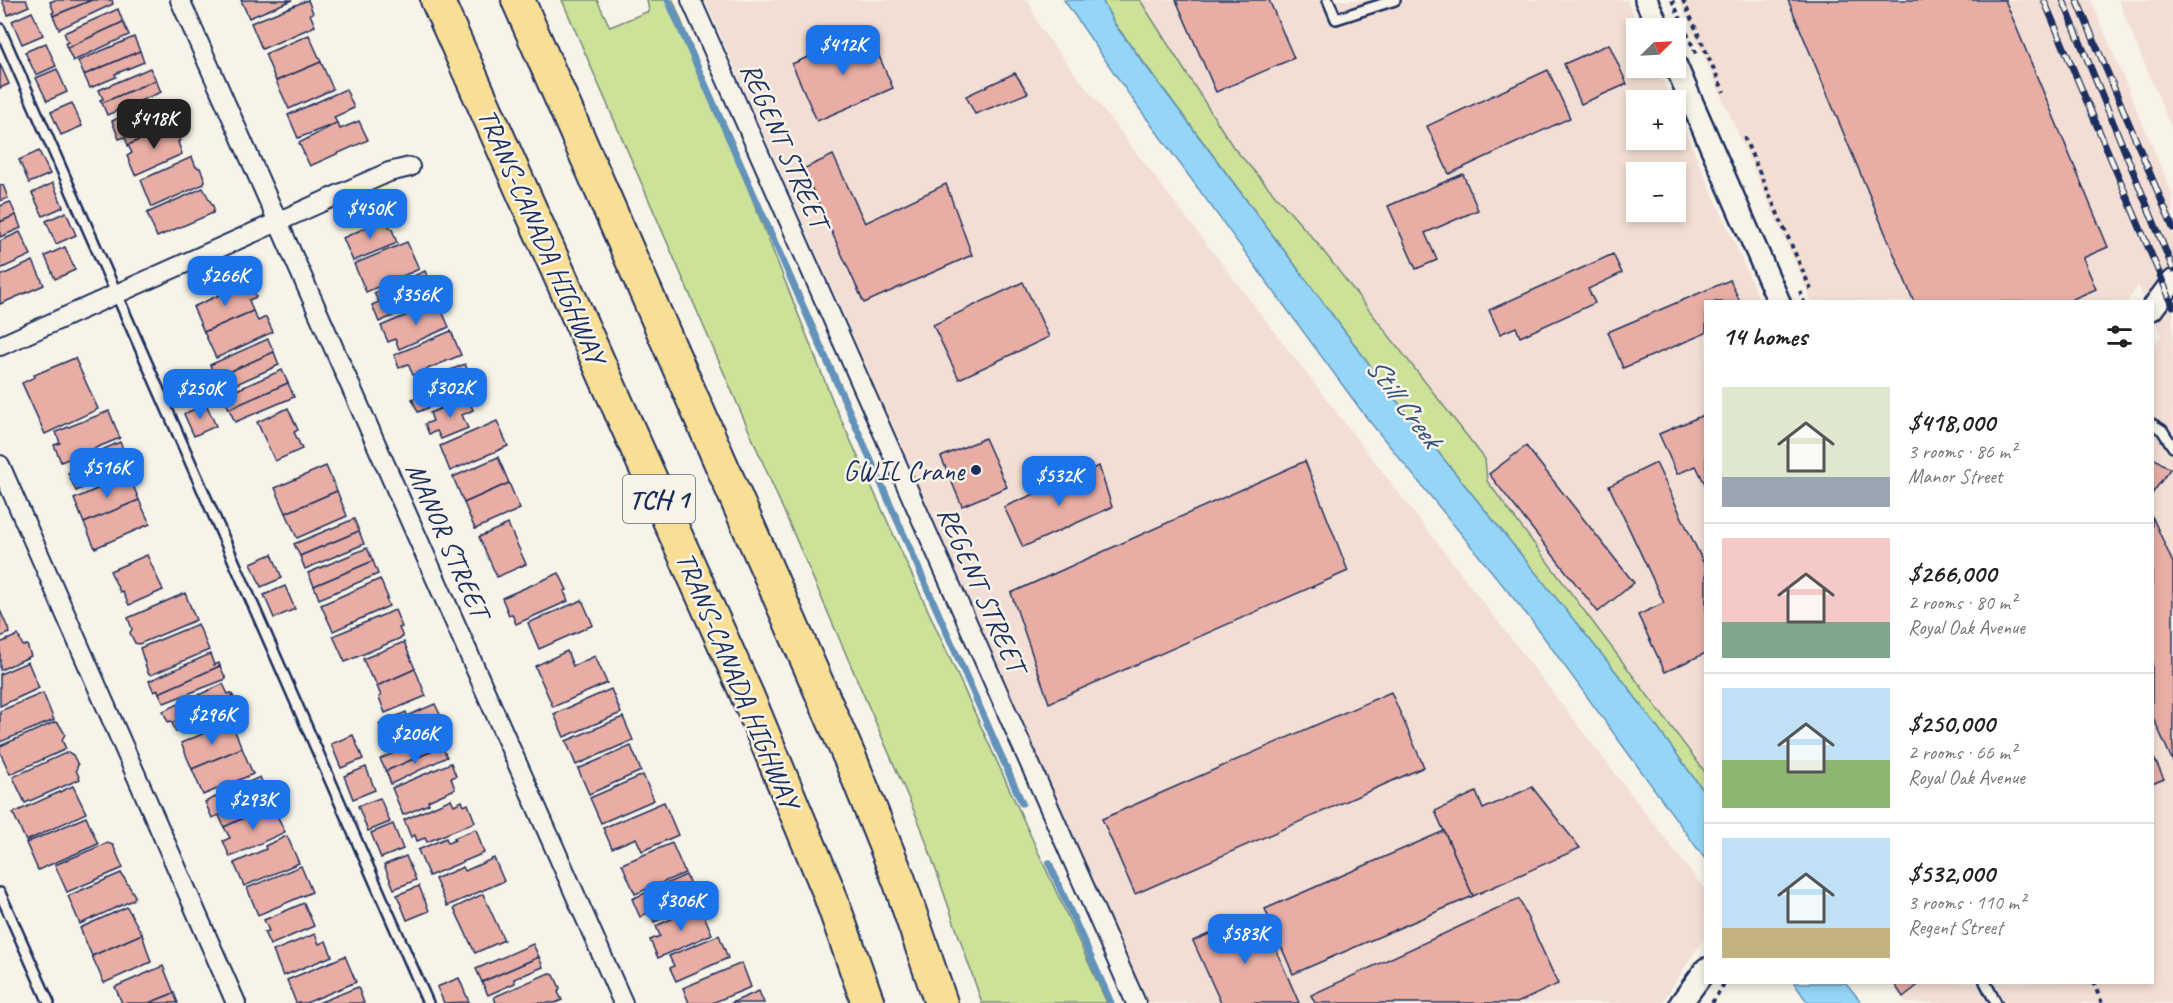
<!DOCTYPE html>
<html lang="en">
<head>
<meta charset="utf-8">
<style>
	:root { --surface:#fff; --page:#f2f2f2; --text:#202124; --muted:#757577; --line:#e0e0e0; --accent:#1a73e8 }
	body { margin:0; font-family:Caveat,sans-serif; background:var(--page); color:var(--text); height:100vh; display:flex; flex-direction:column; font-size:22px; white-space:nowrap }
	* { box-sizing:border-box; margin:0 }
	p { font-size:20px; color:var(--muted) }
	.icon { flex:none; width:33px; height:33px; fill:none; stroke:currentColor; stroke-width:2; stroke-linecap:round; stroke-linejoin:round }
	.map { position:relative; flex:1; overflow:hidden }
	.side { position:absolute; left:1704px; top:300px; width:450px; height:684px; display:flex; flex-direction:column; background:var(--surface); border-radius:0px; box-shadow:0 3px 9px #0003 }
	.side>* { flex:none }
	.needle { width:39px; rotate:66deg }
	.buttons { position:absolute; left:1626px; top:18px; display:grid; gap:12px }
	.buttons a { display:grid; place-items:center; width:60px; height:60px; border-radius:0px; background:var(--surface); box-shadow:0 3px 9px #0003; font-size:30px }
	.price { position:absolute; translate:-50% -51px; padding:0 14px; border-radius:12px; background:var(--accent); color:#fff; font-size:20px; line-height:39px; filter:drop-shadow(0 2px 3px #0008) }
	.price::after { content:''; position:absolute; left:50%; top:36px; width:18px; height:14px; margin-left:-9px; background:inherit; clip-path:polygon(0 0,100% 0,50% 100%) }
	.price.selected { background:#222; color:#fff }
	ul { padding:0; list-style:none }
	li { display:flex; align-items:center; gap:18px; height:150px; padding:0 18px }
	li+li { border-top:2px solid var(--line) }
	li span { display:grid; place-items:center; flex:none; width:168px; height:120px; border-radius:0px; color:#555 }
	li>.icon { margin-inline-start:auto }
	span .icon { width:72px; height:72px; fill:#fffc; stroke-width:1 }
	li b { font-size:26px }
	h2 { display:flex; justify-content:space-between; align-items:center; height:72px; padding:0 18px; font-size:26px }
	.map>svg:first-child { display:block }
	.built { fill:#f2ded4; fill-rule:evenodd }
	.green { fill:#cbe298; stroke:#73887b; stroke-width:1.5 }
	.water { fill:#95d6f7; stroke:#6493ba; stroke-width:1.5 }
	.lines { fill:none; stroke-linecap:round; stroke-linejoin:round }
	.stream { stroke:#6493ba; stroke-width:7 }
	.building { fill:#e8aea5; stroke:#1b2f5e; stroke-width:1.5 }
	.service-casing { stroke:#1b2f5e; stroke-width:14 }
	.minor-casing { stroke:#1b2f5e; stroke-width:22 }
	.tertiary-casing { stroke:#1b2f5e; stroke-width:26 }
	.motorway-casing { stroke:#1b2f5e; stroke-width:36 }
	.path { stroke:#1b2f5e; stroke-width:4; stroke-dasharray:4.5 4.5; stroke-linecap:butt }
	.service { stroke:#f7f3e8; stroke-width:9 }
	.minor { stroke:#f7f3e8; stroke-width:18 }
	.tertiary { stroke:#f7f3e8; stroke-width:21 }
	.motorway { stroke:#f9df96; stroke-width:32 }
	.rail-casing { stroke:#1b2f5e; stroke-width:7 }
	.rail { stroke:#f7f3e8; stroke-width:4.5; stroke-dasharray:14; stroke-linecap:butt }
	.poi-dot { fill:#1b2f5e; stroke:#f7f3e8; stroke-width:2 }
	.labels { text-anchor:middle; dominant-baseline:central; stroke-width:5; stroke-linejoin:round; paint-order:stroke }
	.shield { fill:#f7f3e8; stroke:#5d6a87; stroke-width:1.5 }
	.shield-label { font-size:27px; font-weight:bold; fill:#1b2f5e }
	.street-label { font-size:28px; fill:#1b2f5e; stroke:#f7f3e8 }
	.poi-label { font-size:28px; fill:#1b2f5e; stroke:#f7f3e8; text-anchor:end }
	.water-label { font-size:30px; font-style:italic; fill:#33507d; stroke:#f7f3e8 }
</style>
</head>
<body>
<div class="map">
<svg width="2173" height="1003" viewBox="0 0 2173 1003">
	<rect width="100%" height="100%" fill="#f7f3e8"/>
	<filter id="ink" filterUnits="userSpaceOnUse"><feTurbulence type="fractalNoise" baseFrequency=".0167" numOctaves="2"/><feDisplacementMap in="SourceGraphic" scale="12" xChannelSelector="R" yChannelSelector="G"/><feConvolveMatrix kernelMatrix="1 2 1 2 8 2 1 2 1" color-interpolation-filters="sRGB"/></filter>
	<g filter="url(#ink)">
		<g class="built">
			<polygon points="705,0 1028,0 1040,28 1705,890 1705,936 1662,1003 1147,1003"/>
			<path d="M1104 0H1627L1639 28H1636V68H1657L1671 100H1636V140H1676V110L1760 301 1706 302 1705 778ZM1636 172H1676V212H1636Z"/>
			<polygon points="1679,0 2091,0 2173,196 2173,1003 1906,1003 1891,983 2152,982 2152,349 2162,334 2138,286 2127,302 1812,301"/>
			<polygon points="2118,0 2173,0 2173,132"/>
		</g>
		<g class="green">
			<polygon points="562,0 597,0 610,27 649,11 647,0 673,0 834,404 1107,1003 982,1003 921,827"/>
			<polygon points="1102,0 1140,0 1233,147 1317,243 1485,459 1487,481 1705,772 1705,793 1624,682 1396,400 1115,24"/>
		</g>
		<g class="water">
			<polygon points="1064,0 1102,0 1115,25 1396,400 1624,682 1705,793 1705,859 1532,621 1366,417 1128,93"/>
			<polygon points="1794,983 1846,983 1862,1003 1808,1003"/>
		</g>
		<g class="lines">
			<g class="stream">
				<polyline points="668,0 1022,803"/>
				<polyline points="1049,863 1111,1003"/>
			</g>
		</g>
		<g class="building">
			<polygon points="2,0 26,0 29,6 8,15"/>
			<polygon points="55,0 92,0 53,16 52,13 54,12 50,2"/>
			<polygon points="92,0 112,0 113,4 59,29 53,16"/>
			<polygon points="241,0 292,0 249,18"/>
			<polygon points="308,0 313,13 310,14 315,26 262,49 251,23"/>
			<polygon points="1176,0 1269,0 1294,58 1216,92"/>
			<polygon points="1788,0 2005,0 2108,247 2083,258 2096,289 2066,302 1914,302"/>
			<polygon points="118,9 123,22 67,48 65,43 68,42 64,33"/>
			<polygon points="32,12 43,35 22,44 12,21"/>
			<polygon points="123,22 129,35 73,61 67,48"/>
			<polygon points="868,31 893,88 817,121 792,64"/>
			<polygon points="309,35 321,62 276,81 265,54"/>
			<polygon points="134,37 140,51 84,75 78,61"/>
			<polygon points="46,43 56,66 36,75 25,52"/>
			<polygon points="1609,44 1627,84 1581,104 1564,64"/>
			<polygon points="140,51 144,62 115,74 116,77 90,88 84,75"/>
			<polygon points="321,62 333,89 289,109 276,81"/>
			<polygon points="0,64 9,84 0,88"/>
			<polygon points="150,68 156,80 102,103 100,100 103,99 99,90"/>
			<polygon points="57,69 67,92 47,101 36,78"/>
			<polygon points="1548,70 1570,118 1449,174 1427,126"/>
			<polygon points="1015,73 1028,93 975,114 966,96"/>
			<polygon points="156,80 161,92 107,115 102,103"/>
			<polygon points="346,89 354,108 334,117 337,123 298,138 288,115"/>
			<polygon points="158,101 165,113 167,112 173,126 128,145 125,137 119,139 112,121"/>
			<polygon points="72,103 82,126 61,135 51,112"/>
			<polygon points="359,121 368,140 310,166 299,143 337,123 340,129"/>
			<polygon points="173,126 180,141 178,142 182,154 135,175 127,156 132,153 128,145"/>
			<polygon points="39,151 50,174 29,183 19,160"/>
			<polygon points="833,155 865,223 946,184 972,255 864,303 803,169"/>
			<polygon points="192,157 196,167 200,168 205,180 204,184 152,207 141,180"/>
			<polygon points="1463,174 1478,210 1425,233 1437,260 1416,269 1388,206"/>
			<polygon points="53,183 63,207 43,216 32,193"/>
			<polygon points="3,185 8,198 0,201 0,186"/>
			<polygon points="203,188 214,208 213,213 157,237 147,213"/>
			<polygon points="10,202 16,215 0,222 0,206"/>
			<polygon points="66,212 76,235 56,244 46,221"/>
			<polygon points="16,215 21,228 0,237 0,222"/>
			<polygon points="383,221 392,229 397,243 353,261 343,238 376,223"/>
			<polygon points="20,232 31,255 0,269 0,241"/>
			<polygon points="407,242 419,269 366,292 354,264"/>
			<polygon points="65,247 75,270 55,279 45,256"/>
			<polygon points="1613,254 1622,273 1588,289 1595,303 1520,337 1516,327 1500,334 1489,310"/>
			<polygon points="33,261 44,285 0,304 0,276"/>
			<polygon points="425,271 436,297 379,322 372,305 379,302 374,293"/>
			<polygon points="1730,280 1740,302 1706,302 1706,333 1623,368 1608,332"/>
			<polygon points="250,281 256,297 249,300 253,311 204,332 193,307"/>
			<polygon points="1023,282 1049,337 959,379 933,325"/>
			<polygon points="438,302 449,327 399,349 395,339 388,342 381,326"/>
			<polygon points="253,311 258,321 266,317 273,332 216,358 204,332"/>
			<polygon points="451,331 461,355 413,375 408,364 399,368 394,355"/>
			<polygon points="268,339 274,352 215,378 210,365"/>
			<polygon points="274,352 279,365 221,391 215,378"/>
			<polygon points="75,358 98,409 45,434 22,383 35,377 34,375"/>
			<polygon points="465,364 475,388 418,412 412,399 421,395 417,384"/>
			<polygon points="282,370 288,383 229,409 223,396"/>
			<polygon points="192,374 203,397 182,407 171,384"/>
			<polygon points="288,383 294,397 235,422 229,409"/>
			<polygon points="468,397 473,410 462,415 468,428 441,439 437,431 429,434 425,424 433,421 430,413"/>
			<polygon points="206,404 216,426 194,436 184,414"/>
			<polygon points="288,408 298,430 294,432 302,449 275,461 257,422"/>
			<polygon points="109,411 120,438 61,462 54,445 60,443 56,432"/>
			<polygon points="1706,414 1706,486 1696,466 1677,474 1659,434"/>
			<polygon points="497,421 508,446 450,471 440,446"/>
			<polygon points="985,438 1007,487 962,506 941,457"/>
			<polygon points="120,442 131,467 76,491 68,473 73,471 70,464"/>
			<polygon points="1526,446 1634,583 1598,612 1489,474"/>
			<polygon points="498,457 509,483 464,503 453,477"/>
			<polygon points="2152,457 2170,469 2152,494"/>
			<polygon points="1305,461 1348,571 1049,703 1011,593"/>
			<polygon points="1656,463 1706,568 1706,653 1665,672 1638,615 1664,603 1609,486"/>
			<polygon points="326,466 337,491 286,513 275,488"/>
			<polygon points="1099,466 1112,507 1023,547 1004,507"/>
			<polygon points="129,475 139,500 84,523 74,499"/>
			<polygon points="509,483 520,509 475,529 464,503"/>
			<polygon points="337,491 347,516 297,538 286,513"/>
			<polygon points="139,500 150,524 95,548 84,523"/>
			<polygon points="2152,516 2173,563 2173,762 2152,715"/>
			<polygon points="354,519 359,531 300,556 294,544"/>
			<polygon points="508,524 526,564 497,577 479,537"/>
			<polygon points="359,531 364,544 305,569 300,556"/>
			<polygon points="367,548 373,561 314,586 308,573"/>
			<polygon points="272,554 282,578 261,587 251,563"/>
			<polygon points="147,555 163,590 129,605 122,591 120,592 110,571"/>
			<polygon points="373,561 378,574 319,599 314,586"/>
			<polygon points="559,573 567,590 564,591 568,601 516,624 512,614 509,615 502,598"/>
			<polygon points="380,579 388,598 386,599 389,606 333,631 321,605"/>
			<polygon points="285,586 295,609 274,618 264,595"/>
			<polygon points="185,593 196,620 139,644 135,643 130,633 132,629 128,618"/>
			<polygon points="582,600 593,625 539,649 528,623"/>
			<polygon points="0,610 10,633 0,637"/>
			<polygon points="395,610 402,627 399,628 403,637 345,662 333,636"/>
			<polygon points="198,624 209,650 151,675 148,673 140,648"/>
			<polygon points="18,635 23,646 27,645 31,656 0,670 0,643"/>
			<polygon points="404,642 415,669 377,686 373,677 371,677 363,659"/>
			<polygon points="567,651 573,666 595,656 607,683 553,707 535,666"/>
			<polygon points="210,654 214,665 219,663 220,666 159,693 158,690 154,692 149,681"/>
			<polygon points="28,662 39,688 0,706 0,674"/>
			<polygon points="220,666 226,679 164,703 159,693"/>
			<polygon points="415,669 426,696 385,713 379,697 381,696 377,686"/>
			<polygon points="223,684 228,694 231,693 233,696 172,723 171,721 168,722 163,711"/>
			<polygon points="611,689 621,713 564,737 554,714"/>
			<polygon points="1391,692 1424,767 1135,894 1102,819"/>
			<polygon points="43,693 54,720 0,742 0,711"/>
			<polygon points="233,696 239,711 210,723 208,718 176,732 172,723"/>
			<polygon points="435,704 445,725 390,749 379,724 406,712 407,716"/>
			<polygon points="623,717 633,740 576,765 566,741"/>
			<polygon points="55,722 59,724 65,734 62,740 66,749 10,774 0,752 0,746"/>
			<polygon points="231,722 242,748 192,769 181,743"/>
			<polygon points="436,734 442,747 386,771 380,759"/>
			<polygon points="353,735 363,759 341,768 331,744"/>
			<polygon points="631,746 641,771 589,794 578,769"/>
			<polygon points="442,747 447,757 391,784 386,771"/>
			<polygon points="242,748 253,774 203,795 192,769"/>
			<polygon points="68,752 73,755 78,765 76,770 80,779 25,803 13,777"/>
			<polygon points="2152,754 2164,779 2152,784"/>
			<polygon points="451,763 456,776 451,778 455,789 428,801 429,804 403,815 392,788"/>
			<polygon points="366,767 375,790 353,799 344,776"/>
			<polygon points="643,775 654,800 601,823 590,798"/>
			<polygon points="260,777 272,805 224,827 219,815 212,818 205,802"/>
			<polygon points="73,786 86,813 26,841 13,813"/>
			<polygon points="1532,787 1580,848 1473,896 1435,811 1476,792 1483,809"/>
			<polygon points="380,798 390,822 368,831 358,806"/>
			<polygon points="451,799 454,805 462,801 464,806 468,804 475,822 427,842 425,838 417,841 415,835 411,837 404,820"/>
			<polygon points="664,802 678,835 642,851 636,838 612,848 603,828"/>
			<polygon points="272,805 285,832 230,857 223,841 230,838 224,827"/>
			<polygon points="86,817 98,844 38,870 26,843"/>
			<polygon points="393,824 403,849 381,858 371,833"/>
			<polygon points="476,829 484,853 429,876 418,850 446,838 448,843 455,840 454,838"/>
			<polygon points="1444,831 1473,896 1293,974 1265,909"/>
			<polygon points="287,836 299,863 244,886 234,863 266,849 265,846"/>
			<polygon points="107,843 113,845 123,868 67,892 55,865"/>
			<polygon points="672,843 685,873 635,894 622,864"/>
			<polygon points="406,856 416,880 394,889 384,865"/>
			<polygon points="494,858 504,881 447,906 435,879 463,867 465,871"/>
			<polygon points="301,866 312,892 258,915 247,888"/>
			<polygon points="121,873 135,896 133,900 80,924 68,896"/>
			<polygon points="686,875 698,903 654,922 649,912 640,917 632,899"/>
			<polygon points="419,886 429,911 407,920 397,895"/>
			<polygon points="483,894 504,940 475,953 454,908"/>
			<polygon points="1519,899 1558,984 1517,1003 1315,1003 1311,995"/>
			<polygon points="304,903 314,926 270,945 264,932 269,931 264,920"/>
			<polygon points="700,906 712,934 658,958 650,940 660,936 656,926"/>
			<polygon points="127,907 142,934 92,956 80,928"/>
			<polygon points="1250,916 1253,924 1263,920 1299,1003 1221,1003 1193,941"/>
			<polygon points="142,934 151,962 104,983 92,956"/>
			<polygon points="315,934 319,944 326,941 332,956 283,976 273,951"/>
			<polygon points="719,935 728,958 676,981 670,968 674,966 669,956"/>
			<polygon points="533,944 539,957 482,982 476,969"/>
			<polygon points="345,956 356,982 306,1003 296,1003 287,980"/>
			<polygon points="539,957 543,967 514,979 515,983 488,995 482,982"/>
			<polygon points="742,963 751,987 712,1003 689,1003 683,988"/>
			<polygon points="163,966 174,993 149,1003 122,1003 115,987"/>
			<polygon points="549,973 554,975 560,988 558,992 562,1000 555,1003 496,1003 494,997"/>
			<polygon points="459,978 469,1002 444,1003 437,987"/>
			<polygon points="1893,982 1922,982 1903,997"/>
			<polygon points="358,987 364,1003 318,1003"/>
			<polygon points="759,991 764,1003 731,1003"/>
			<polygon points="174,993 178,1003 149,1003"/>
		</g>
		<g class="lines">
			<g class="service-casing">
				<g id="service">
					<polyline points="1328,0 1336,19 1395,0"/>
					<polyline points="0,29 428,1003"/>
					<polyline points="2152,424 2162,430 2173,447"/>
					<polyline points="0,893 49,1003"/>
					<polyline points="1985,982 1996,1003"/>
				</g>
			</g>
			<g class="minor-casing">
				<g id="minor">
					<polyline points="180,0 623,1003"/>
					<polyline points="691,0 1136,1003"/>
					<polyline points="0,346 389,172 410,167"/>
					<polyline points="0,465 236,1003"/>
				</g>
			</g>
			<g class="tertiary-casing">
				<g id="tertiary">
					<polyline points="1646,0 1659,28"/>
					<polyline points="1676,66 1779,302"/>
					<polyline points="2152,309 2173,281"/>
					<polyline points="1681,1003 1706,969"/>
				</g>
			</g>
			<g class="motorway-casing">
				<g id="motorway">
					<polyline points="437,0 747,695 828,890 868,1003"/>
					<polyline points="518,0 852,763 899,880 941,1003"/>
				</g>
			</g>
			<g class="path">
				<polyline points="1672,0 1697,56"/>
				<polyline points="1683,0 1724,92"/>
				<polyline points="1744,137 1812,292"/>
				<polyline points="1800,291 1804,302"/>
				<polyline points="2093,982 2102,1003"/>
				<polyline points="1712,1003 1725,982"/>
			</g>
			<use href="#service" class="service"/>
			<use href="#minor" class="minor"/>
			<use href="#tertiary" class="tertiary"/>
			<use href="#motorway" class="motorway"/>
			<g class="rail-casing">
				<g id="rail">
					<polyline points="2044,0 2173,306"/>
					<polyline points="2063,0 2173,269"/>
					<polyline points="2077,0 2173,228"/>
				</g>
			</g>
			<use href="#rail" class="rail"/>
		</g>
	</g>
	<circle class="poi-dot" cx="976" cy="470" r="6"/>
	<g class="labels">
		<rect class="shield" x="623" y="475" width="72" height="48" rx="4.5"/>
		<g class="shield-label">
			<text x="659" y="499">TCH 1</text>
		</g>
		<g class="street-label">
			<text transform="translate(785 145) rotate(66)">REGENT STREET</text>
			<text transform="translate(542 236) rotate(66)">TRANS-CANADA HIGHWAY</text>
			<text transform="translate(448 540) rotate(66)">MANOR STREET</text>
			<text transform="translate(982 589) rotate(66)">REGENT STREET</text>
			<text transform="translate(738 680) rotate(67)">TRANS-CANADA HIGHWAY</text>
		</g>
		<g class="poi-label">
			<text x="964" y="470">GWIL Crane</text>
		</g>
		<g class="water-label">
			<text transform="translate(1404 402) rotate(53)">Still Creek</text>
		</g>
	</g>
</svg>
<div class="buttons">
<a><svg class="needle" viewBox="-14 -14 28 28"><path d="M0-13l5 13h-10z" fill="#e53935"/><path d="M0 13l5-13h-10z" fill="#757577"/></svg></a>
<a>+</a>
<a>−</a>
</div>
<b class="price" style="left:843px;top:76px">$412K</b>
<b class="price selected" style="left:154px;top:150px">$418K</b>
<b class="price" style="left:370px;top:240px">$450K</b>
<b class="price" style="left:225px;top:307px">$266K</b>
<b class="price" style="left:416px;top:326px">$356K</b>
<b class="price" style="left:450px;top:419px">$302K</b>
<b class="price" style="left:200px;top:420px">$250K</b>
<b class="price" style="left:107px;top:499px">$516K</b>
<b class="price" style="left:1059px;top:507px">$532K</b>
<b class="price" style="left:212px;top:746px">$296K</b>
<b class="price" style="left:415px;top:765px">$206K</b>
<b class="price" style="left:253px;top:831px">$293K</b>
<b class="price" style="left:681px;top:932px">$306K</b>
<b class="price" style="left:1245px;top:965px">$583K</b>
<section class="side">
<h2>14 homes<svg class="icon" aria-label="filters" viewBox="0 0 24 24"><path d="M4 7h16M4 17h16"/><circle cx="9" cy="7" r="2"/><circle cx="15" cy="17" r="2"/></svg></h2>
<ul>
<li><span style="background:linear-gradient(#dfe7d0 75%,#9aa5b1 0)"><svg class="icon" aria-label="home" viewBox="0 0 24 24"><path d="M3 11l9-7 9 7M6 9v11h12V9"/></svg></span><div><b>$418,000</b><p>3 rooms · 86 m²</p><p>Manor Street</p></div></li>
<li><span style="background:linear-gradient(#f6c9c9 70%,#7fa58c 0)"><svg class="icon" aria-label="home" viewBox="0 0 24 24"><path d="M3 11l9-7 9 7M6 9v11h12V9"/></svg></span><div><b>$266,000</b><p>2 rooms · 80 m²</p><p>Royal Oak Avenue</p></div></li>
<li><span style="background:linear-gradient(#bfe0f5 60%,#8fb573 0)"><svg class="icon" aria-label="home" viewBox="0 0 24 24"><path d="M3 11l9-7 9 7M6 9v11h12V9"/></svg></span><div><b>$250,000</b><p>2 rooms · 66 m²</p><p>Royal Oak Avenue</p></div></li>
<li><span style="background:linear-gradient(#bfe0f5 75%,#c2b280 0)"><svg class="icon" aria-label="home" viewBox="0 0 24 24"><path d="M3 11l9-7 9 7M6 9v11h12V9"/></svg></span><div><b>$532,000</b><p>3 rooms · 110 m²</p><p>Regent Street</p></div></li>
</ul>
</section>
</div>
</body>
</html>
